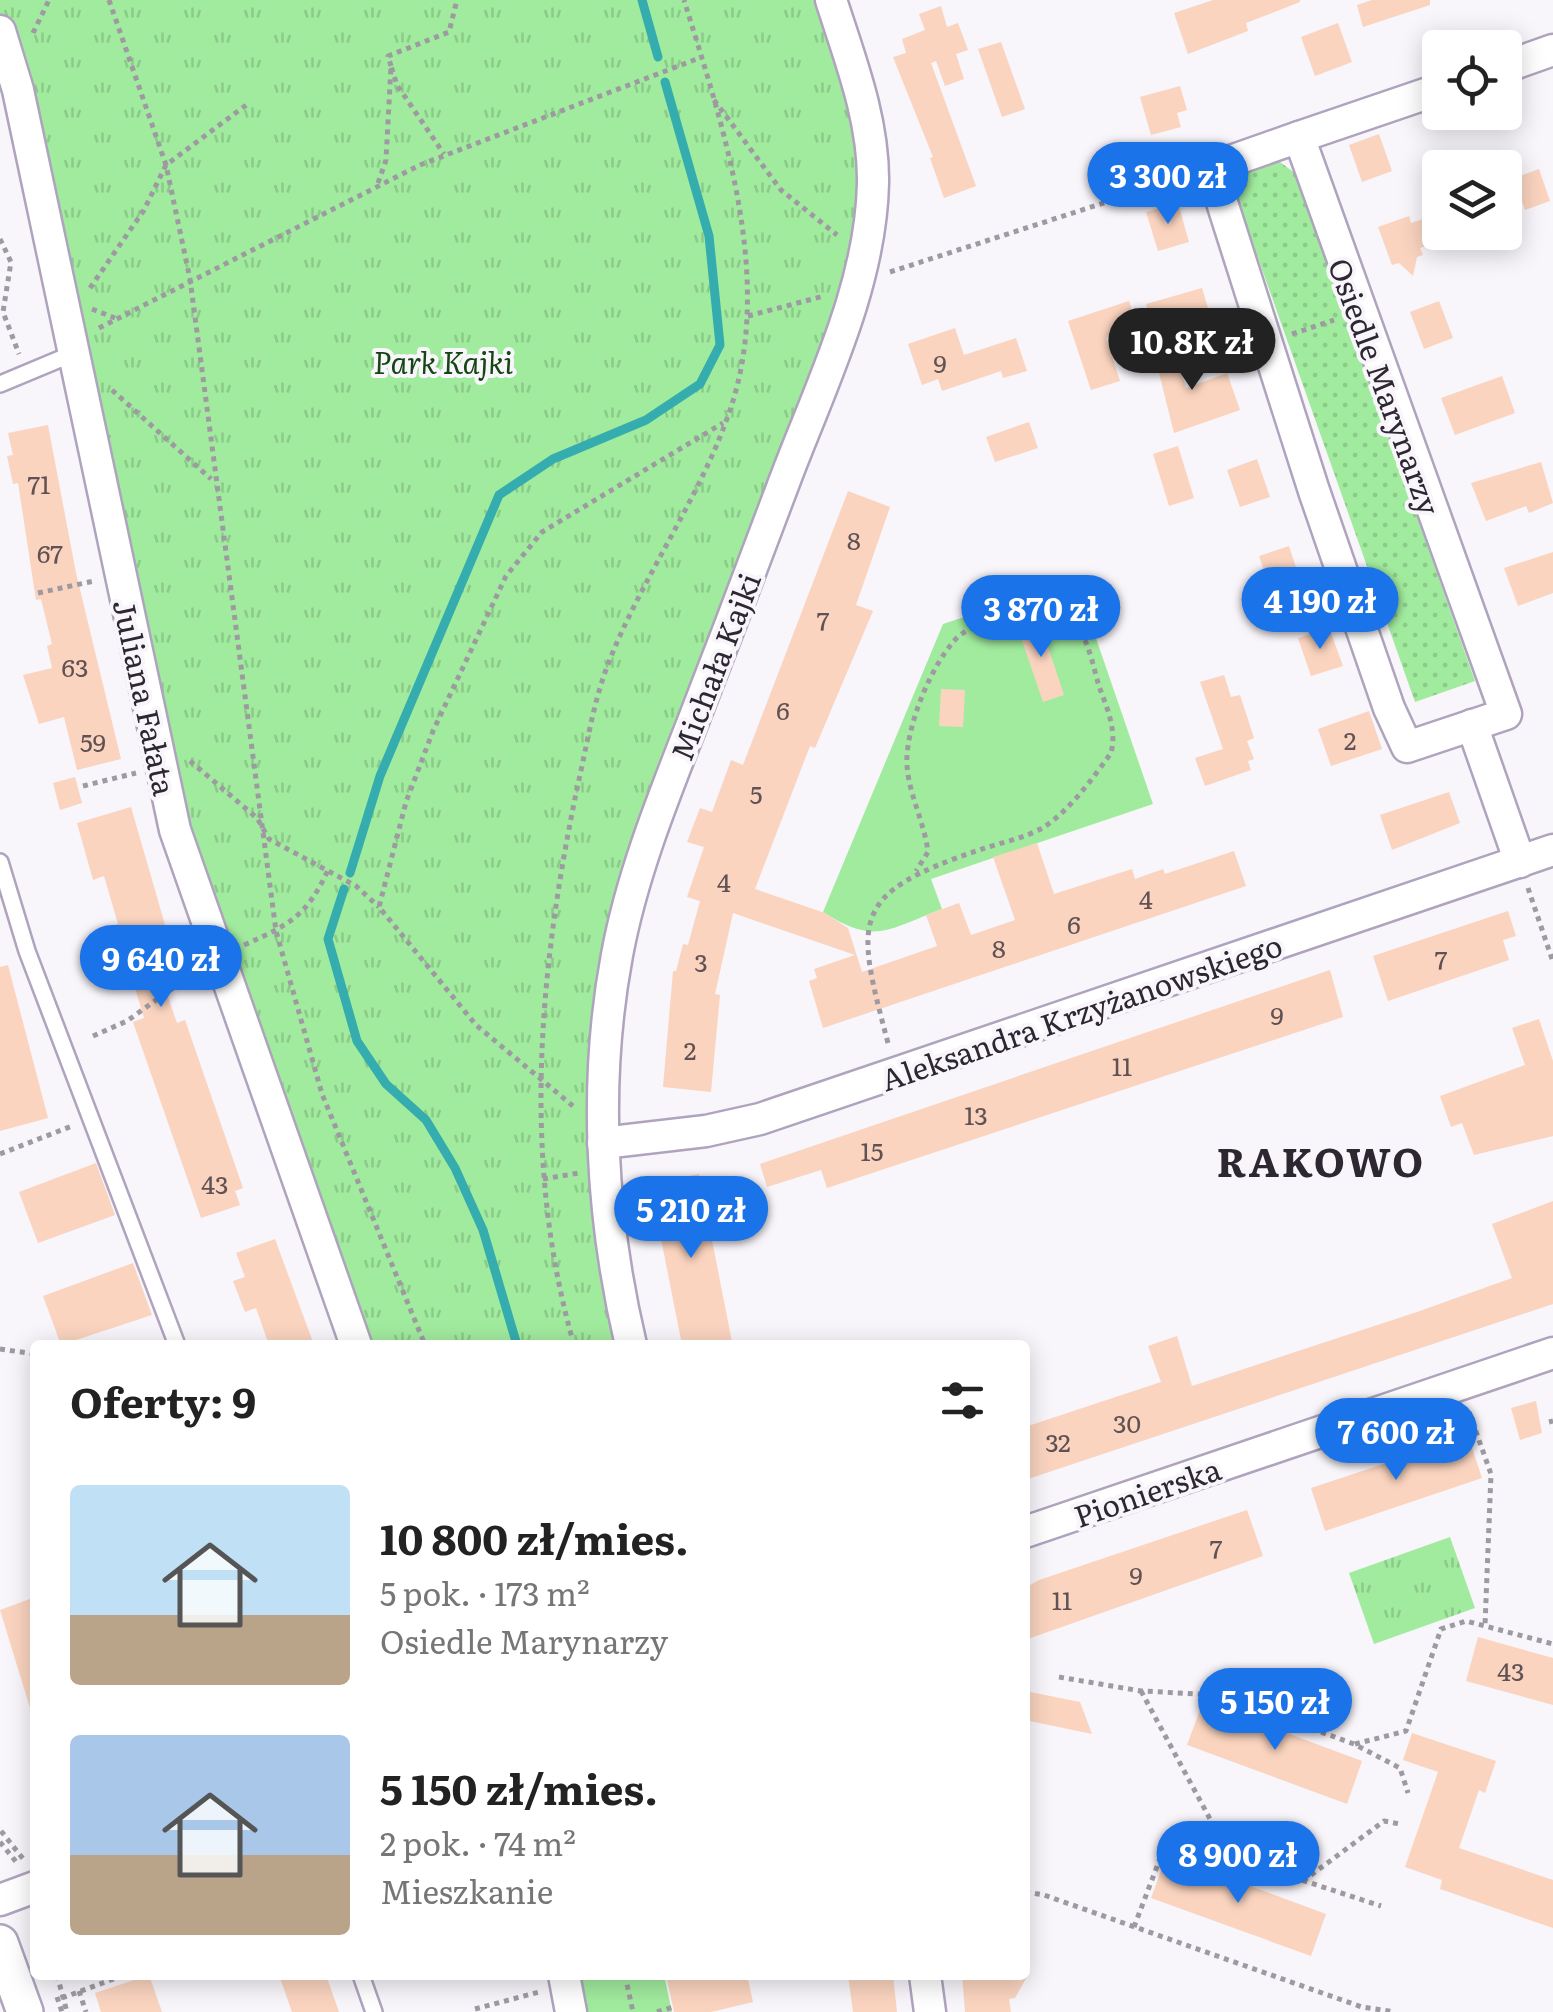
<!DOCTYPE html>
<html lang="pl">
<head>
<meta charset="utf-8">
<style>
	:root { --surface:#fff; --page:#f6f6f6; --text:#222; --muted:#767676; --accent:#1a73e8 }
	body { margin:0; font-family:Literata,serif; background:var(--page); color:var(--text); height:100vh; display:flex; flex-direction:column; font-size:38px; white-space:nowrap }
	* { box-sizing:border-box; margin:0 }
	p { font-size:32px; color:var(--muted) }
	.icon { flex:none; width:55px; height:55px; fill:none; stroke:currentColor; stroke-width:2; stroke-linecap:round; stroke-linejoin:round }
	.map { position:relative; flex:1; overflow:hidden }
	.details { position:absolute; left:30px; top:1340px; width:1000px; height:640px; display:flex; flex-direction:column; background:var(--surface); border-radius:10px; box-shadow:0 5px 25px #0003 }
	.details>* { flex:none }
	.fabs { position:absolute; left:1422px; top:30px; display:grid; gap:20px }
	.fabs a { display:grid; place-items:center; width:100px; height:100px; border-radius:10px; background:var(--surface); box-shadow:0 5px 25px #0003; font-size:50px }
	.price { position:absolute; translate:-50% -85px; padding:0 22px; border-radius:35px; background:var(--accent); color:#fff; font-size:32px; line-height:65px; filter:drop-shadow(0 2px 5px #0008) }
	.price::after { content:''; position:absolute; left:50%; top:60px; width:30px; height:22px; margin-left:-15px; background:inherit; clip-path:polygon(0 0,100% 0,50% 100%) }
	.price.active { background:#222; color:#fff }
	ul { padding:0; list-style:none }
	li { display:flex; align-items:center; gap:30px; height:250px; padding:0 40px }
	li span { display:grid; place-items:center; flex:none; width:280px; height:200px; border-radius:10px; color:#555 }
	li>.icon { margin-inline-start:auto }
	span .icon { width:120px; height:120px; fill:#fffc; stroke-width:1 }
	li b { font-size:42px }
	h2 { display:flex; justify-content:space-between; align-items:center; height:120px; padding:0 40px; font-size:42px }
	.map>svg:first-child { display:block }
	.grass { fill:url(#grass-dots) }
	.park { fill:url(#park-tufts) }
	.garden { fill:#a1eb9e }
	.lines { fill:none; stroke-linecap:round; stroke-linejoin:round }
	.stream { stroke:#35adaf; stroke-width:9 }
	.building { fill:#fad4bf }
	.service-casing { stroke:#afa3be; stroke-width:20 }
	.minor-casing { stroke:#afa3be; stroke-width:35 }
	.tertiary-casing { stroke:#afa3be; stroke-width:40 }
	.path { stroke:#9e9aa2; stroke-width:5; stroke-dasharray:5 5; stroke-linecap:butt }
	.service { stroke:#fff; stroke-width:15 }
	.minor { stroke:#fff; stroke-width:30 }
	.tertiary { stroke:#fff; stroke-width:35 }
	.labels { text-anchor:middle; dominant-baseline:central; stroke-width:8; stroke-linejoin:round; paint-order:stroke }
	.number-label { font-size:25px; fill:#605254 }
	.park-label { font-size:30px; font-style:italic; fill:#154715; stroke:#f8f5fb }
	.street-label { font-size:30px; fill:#2c2731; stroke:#f8f5fb }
	.district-label { font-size:40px; font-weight:bold; letter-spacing:2.5px; fill:#2c2731; stroke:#f8f5fb }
</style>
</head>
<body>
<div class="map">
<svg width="1553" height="2012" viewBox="0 0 1553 2012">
	<defs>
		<pattern id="grass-dots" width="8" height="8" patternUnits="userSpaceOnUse" patternTransform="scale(2.5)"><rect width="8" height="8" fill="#a1eb9e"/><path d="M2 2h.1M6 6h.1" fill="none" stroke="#8bca89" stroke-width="1.8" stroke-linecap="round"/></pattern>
		<pattern id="park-tufts" width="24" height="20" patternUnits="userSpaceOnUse" patternTransform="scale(2.5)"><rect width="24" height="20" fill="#a1eb9e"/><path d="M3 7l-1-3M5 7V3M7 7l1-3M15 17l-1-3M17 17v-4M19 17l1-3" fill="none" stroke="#8bca89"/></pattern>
	</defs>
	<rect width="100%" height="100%" fill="#f8f5fb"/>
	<polygon class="grass" points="1276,159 1296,174 1475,681 1415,702 1234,190 1243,171"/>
	<g class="park">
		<polygon points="0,0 831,0 851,63 869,228 657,815 606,1052 631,1345 356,1345 186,869 0,31"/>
		<polygon points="1450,1537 1475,1608 1374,1644 1349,1573"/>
	</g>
	<g class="garden">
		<path d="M1076 580 1153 804 931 879 942 909C888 929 876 946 823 912L943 624Z"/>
		<polygon points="578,1975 664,1975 672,2012 586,2012"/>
	</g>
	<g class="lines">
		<g class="stream">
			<polyline points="642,0 658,57"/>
			<polyline points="350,873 380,776 499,495 553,459 646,420 700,384 720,345 709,236 665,82"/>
			<polyline points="344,889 328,939 357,1041 386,1084 426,1120 455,1168 483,1230 517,1345"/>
		</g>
	</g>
	<g class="building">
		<polygon points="1213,0 1300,0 1300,2 1246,23 1248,31 1188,54 1174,13"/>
		<polygon points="1372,0 1430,0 1430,5 1363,27 1357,5"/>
		<polygon points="941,6 947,27 958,23 968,50 956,54 964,79 945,86 936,61 931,63 976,186 944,198 930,158 933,157 893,57 906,53 902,39 925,30 919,14"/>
		<polygon points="1338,23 1352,62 1315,76 1301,37"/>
		<polygon points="1001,42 1025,109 1002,117 978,49"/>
		<polygon points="1180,86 1187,110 1177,113 1181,127 1151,135 1140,97"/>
		<polygon points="1379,134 1392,171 1362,182 1349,145"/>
		<polygon points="1539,169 1550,201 1525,210 1514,178"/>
		<polygon points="1178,203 1189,242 1158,251 1146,212"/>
		<polygon points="1409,216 1411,223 1432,216 1441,241 1420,248 1423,255 1417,257 1413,276 1399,263 1392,265 1378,227"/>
		<polygon points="1202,288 1213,325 1157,341 1146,304"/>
		<polygon points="1129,301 1137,327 1106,338 1120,381 1091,390 1068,321"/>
		<polygon points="1439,301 1453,338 1424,349 1410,312"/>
		<polygon points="955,328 964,355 1016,338 1027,371 1003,378 1001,371 942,391 938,379 922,385 908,344"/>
		<polygon points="1172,340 1186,388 1227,373 1240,410 1174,433 1152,345"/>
		<polygon points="1502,376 1515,413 1455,435 1441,398"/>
		<polygon points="1029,422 1038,448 995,462 986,437"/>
		<polygon points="48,425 76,573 121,759 77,770 64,717 39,724 23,675 52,668 47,646 52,644 41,599 36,600 18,483 13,484 7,456 13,455 8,433"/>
		<polygon points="1178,446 1194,498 1169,506 1153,454"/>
		<polygon points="1257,459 1270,497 1240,507 1227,470"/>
		<polygon points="1541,462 1553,503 1529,513 1526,506 1486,521 1471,483"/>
		<polygon points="848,491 890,507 856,605 873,611 815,748 810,746 755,889 825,913 848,928 862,972 937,946 926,915 959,903 971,935 1015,920 993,857 1037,843 1054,894 1132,869 1135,879 1163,869 1165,874 1234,851 1246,886 823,1028 809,981 817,978 814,969 855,955 733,913 715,994 720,995 711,1092 663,1087 673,971 676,971 683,944 688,945 700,901 687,897 704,847 687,842 700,808 712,812 731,760 743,765"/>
		<polygon points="1289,546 1301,583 1272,593 1259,556"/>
		<polygon points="1553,552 1553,593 1518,606 1504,568"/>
		<polygon points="1039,619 1064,695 1043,702 1017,626"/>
		<polygon points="1329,628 1343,666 1311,676 1298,638"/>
		<polygon points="1224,675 1231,697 1240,695 1254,738 1247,741 1254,759 1248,761 1251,770 1205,786 1195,758 1223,749 1200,682"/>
		<polygon points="941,689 965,690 963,727 939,726"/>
		<polygon points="1369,711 1382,749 1331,766 1318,729"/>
		<polygon points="75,777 82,803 60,810 53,783"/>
		<polygon points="1449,792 1460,823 1392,850 1380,815"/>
		<polygon points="131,807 178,970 160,974 177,1023 185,1020 243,1188 235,1191 240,1205 201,1218 133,1022 144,1018 126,958 116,962 106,928 118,924 104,876 93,880 77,823"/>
		<polygon points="1508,911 1516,936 1503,940 1509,960 1388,1001 1373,956"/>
		<polygon points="8,965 48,1118 0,1131 0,967"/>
		<polygon points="1330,970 1343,1017 827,1188 821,1170 767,1187 760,1164"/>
		<polygon points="1539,1019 1553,1061 1553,1136 1474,1155 1462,1123 1451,1127 1440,1096 1525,1065 1512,1028"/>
		<polygon points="96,1163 115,1215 38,1243 19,1192"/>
		<polygon points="699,1174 732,1342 717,1345 682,1345 650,1183"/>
		<polygon points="1553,1201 1553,1304 1025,1480 1025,1427 1161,1382 1148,1346 1177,1336 1192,1386 1417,1312 1512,1278 1492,1224"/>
		<polygon points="275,1239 303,1315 314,1345 269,1345 256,1308 245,1312 233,1281 245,1277 236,1253"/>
		<polygon points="133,1263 152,1315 61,1345 43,1296"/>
		<polygon points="1536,1401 1542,1433 1520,1440 1511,1408"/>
		<polygon points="1468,1436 1482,1478 1325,1531 1311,1488"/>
		<polygon points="1247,1510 1263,1556 1025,1640 1025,1588 1039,1580"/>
		<polygon points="35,1597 35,1710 31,1711 0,1610"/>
		<polygon points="1478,1637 1553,1658 1553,1705 1466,1681"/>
		<polygon points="1025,1691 1080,1702 1092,1734 1025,1720"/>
		<polygon points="1203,1702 1362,1761 1347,1804 1187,1745"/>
		<polygon points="1412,1733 1496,1761 1485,1793 1479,1790 1459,1848 1553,1880 1553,1928 1440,1889 1442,1880 1405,1867 1438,1772 1403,1760"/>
		<polygon points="1167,1855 1326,1914 1311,1956 1151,1898"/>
		<polygon points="149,1975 162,2012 101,2012 95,1993"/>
		<polygon points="279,1975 326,1975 339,2012 292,2012"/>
		<polygon points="666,1975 747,1975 753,2002 711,2012 674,2012"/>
		<polygon points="848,1975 893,1975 897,2012 853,2012"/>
		<polygon points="962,1975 1028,1975 1015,1998 1009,1999 1011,2012 965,2012"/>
	</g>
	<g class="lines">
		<g class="service-casing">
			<g id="service">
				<polyline points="0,384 72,354"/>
				<polyline points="0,862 27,951 177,1345"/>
				<polyline points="361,1975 374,2012"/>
			</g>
		</g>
		<g class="minor-casing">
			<g id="minor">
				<polyline points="0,31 18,90 175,830 356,1345"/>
				<polyline points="1505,67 1553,50"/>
				<polygon points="1299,137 1506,714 1407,747 1389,708 1314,491 1211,168"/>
				<polyline points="1299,137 1440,89"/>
				<polyline points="1472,725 1520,862"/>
				<polyline points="603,1143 706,1131 760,1119 1553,850"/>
				<path d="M631 1345C601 1219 593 1083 617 955 632 874 664 796 694 719 726 637 757 554 788 472 823 381 871 283 873 183 874 120 850 59 831 0"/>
				<polyline points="1025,1532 1553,1353"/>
				<polyline points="0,1900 35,1887"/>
				<polyline points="564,1975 571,2012"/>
				<polyline points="925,1975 930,2012"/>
			</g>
		</g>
		<g class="tertiary-casing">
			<polyline id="tertiary" points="0,1943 25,2012"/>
		</g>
		<g class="path">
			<polyline points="109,0 166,165 190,279 276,931 322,1094 425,1345"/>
			<polyline points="33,33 49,0"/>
			<polyline points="391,66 388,56 449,32 457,0"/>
			<polyline points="714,100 781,190 837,235"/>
			<polyline points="378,183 386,160 391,66 397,85 444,154"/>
			<polyline points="0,239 11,262 3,312 19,354"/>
			<polyline points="890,272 1184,177"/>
			<polyline points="90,288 144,210 166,165 249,103"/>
			<polyline points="92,309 115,318"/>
			<polyline points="748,316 824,296"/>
			<polyline points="99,328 420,165 702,57"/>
			<polyline points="1292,334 1334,320"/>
			<polyline points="112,390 211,479"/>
			<polyline points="38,593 94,581"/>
			<polyline points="190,761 257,818 269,839 356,886 379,907"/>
			<polyline points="83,786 136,773"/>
			<polyline points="1528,888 1553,962"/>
			<path d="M244 945C289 925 307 916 328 870"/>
			<polyline points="93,1036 127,1021 195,972"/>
			<path d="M888 1043C855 919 849 894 979 850 999 843 1026 838 1044 827 1070 810 1093 778 1111 753 1117 730 1107 708 1099 686 1093 667 1089 638 1073 623 1047 598 974 617 953 642 930 670 910 718 907 755 905 788 924 819 928 852L916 871"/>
			<polyline points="573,1106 476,1025 379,907 406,802 433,731 506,576 542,532 723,423"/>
			<polyline points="0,1154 72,1126"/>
			<polyline points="543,1179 579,1173"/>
			<path d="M574 1345C521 1161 539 969 578 784 587 745 593 704 607 667 644 568 725 465 742 363 763 244 719 113 684 0"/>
			<polyline points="0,1349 35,1354"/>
			<polyline points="1469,1412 1491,1474 1485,1625"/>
			<polyline points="1549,1422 1553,1421"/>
			<polyline points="1059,1677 1141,1691 1219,1695 1354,1744 1400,1768 1408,1793"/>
			<polyline points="1141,1691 1223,1843 1225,1855"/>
			<polyline points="1355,1744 1406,1731 1441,1629 1466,1621 1553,1644"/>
			<polyline points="1,1831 24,1860"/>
			<polyline points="0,1842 17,1863"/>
			<polyline points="1303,1881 1384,1821 1400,1824"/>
			<polyline points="1025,1892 1044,1895 1362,2007 1395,2012"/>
			<polyline points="1134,1927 1164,1848 1221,1868 1225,1855 1381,1906"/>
			<polyline points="57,1975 67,2012"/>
			<polyline points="625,1975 633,2012"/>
			<polyline points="79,1991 86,2012"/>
			<polyline points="57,1997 62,2012"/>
			<polyline points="62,1998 124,1975"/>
			<polyline points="475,2009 539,1992"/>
			<polyline points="657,2012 673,2007"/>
		</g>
		<use href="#service" class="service"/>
		<use href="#minor" class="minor"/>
		<use href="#tertiary" class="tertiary"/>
	</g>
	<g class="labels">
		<g class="number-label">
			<text x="940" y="362">9</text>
			<text x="39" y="483">71</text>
			<text x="854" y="539">8</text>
			<text x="50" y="552">67</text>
			<text x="823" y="619">7</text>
			<text x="75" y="666">63</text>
			<text x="783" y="709">6</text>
			<text x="1350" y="739">2</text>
			<text x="93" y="741">59</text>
			<text x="756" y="793">5</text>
			<text x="724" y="881">4</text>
			<text x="1146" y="898">4</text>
			<text x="1074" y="923">6</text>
			<text x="999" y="947">8</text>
			<text x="1441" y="958">7</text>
			<text x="701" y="961">3</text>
			<text x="1277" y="1014">9</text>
			<text x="690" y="1049">2</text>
			<text x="1122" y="1065">11</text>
			<text x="976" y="1114">13</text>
			<text x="872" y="1150">15</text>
			<text x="215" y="1183">43</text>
			<text x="1127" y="1422">30</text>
			<text x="1058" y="1441">32</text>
			<text x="1216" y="1547">7</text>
			<text x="1136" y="1574">9</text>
			<text x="1062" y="1599">11</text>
			<text x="1511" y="1670">43</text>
		</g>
		<g class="park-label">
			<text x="443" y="361">Park Kajki</text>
		</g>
		<g class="street-label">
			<text transform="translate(1386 386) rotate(70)">Osiedle Marynarzy</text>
			<text transform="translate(714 666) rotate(-69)">Michała Kajki</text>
			<text transform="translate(146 697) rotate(78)">Juliana Fałata</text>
			<text transform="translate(1081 1011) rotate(-19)">Aleksandra Krzyżanowskiego</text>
			<text transform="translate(1147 1491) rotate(-19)">Pionierska</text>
		</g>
		<g class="district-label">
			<text x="1321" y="1159">RAKOWO</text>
		</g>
	</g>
</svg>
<div class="fabs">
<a><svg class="icon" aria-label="locate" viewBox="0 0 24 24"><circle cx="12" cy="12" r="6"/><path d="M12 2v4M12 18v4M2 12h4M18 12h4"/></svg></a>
<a><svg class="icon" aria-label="layers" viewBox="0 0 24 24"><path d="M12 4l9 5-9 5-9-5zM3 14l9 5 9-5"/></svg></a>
</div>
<b class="price" style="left:1168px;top:227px">3 300 zł</b>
<b class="price active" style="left:1192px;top:393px">10.8K zł</b>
<b class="price" style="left:1320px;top:652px">4 190 zł</b>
<b class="price" style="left:1041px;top:660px">3 870 zł</b>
<b class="price" style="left:161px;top:1010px">9 640 zł</b>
<b class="price" style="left:691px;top:1261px">5 210 zł</b>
<b class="price" style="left:1396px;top:1483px">7 600 zł</b>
<b class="price" style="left:1275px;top:1753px">5 150 zł</b>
<b class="price" style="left:1238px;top:1906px">8 900 zł</b>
<section class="details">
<h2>Oferty: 9<svg class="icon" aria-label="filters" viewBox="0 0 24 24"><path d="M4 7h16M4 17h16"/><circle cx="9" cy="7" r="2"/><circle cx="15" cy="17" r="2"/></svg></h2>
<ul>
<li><span style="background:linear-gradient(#bfe0f5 65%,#b9a48a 0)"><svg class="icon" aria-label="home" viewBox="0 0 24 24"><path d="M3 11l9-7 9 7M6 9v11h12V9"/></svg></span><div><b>10 800 zł/mies.</b><p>5 pok. · 173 m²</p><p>Osiedle Marynarzy</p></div></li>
<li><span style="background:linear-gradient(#a9c7e8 60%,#b9a48a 0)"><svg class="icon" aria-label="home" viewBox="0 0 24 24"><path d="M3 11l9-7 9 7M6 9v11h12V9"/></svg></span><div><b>5 150 zł/mies.</b><p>2 pok. · 74 m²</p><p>Mieszkanie</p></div></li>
</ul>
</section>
</div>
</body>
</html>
